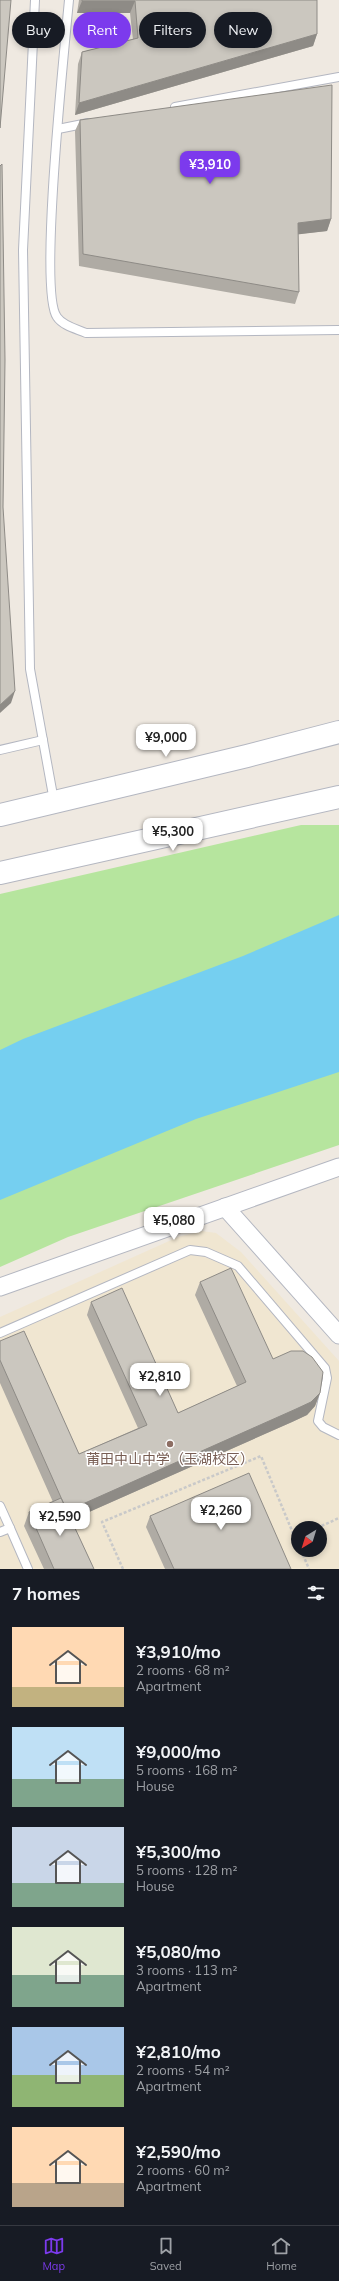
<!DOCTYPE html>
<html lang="en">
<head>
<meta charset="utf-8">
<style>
	:root { --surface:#171b24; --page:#242831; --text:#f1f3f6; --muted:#9ea1a6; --line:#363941; --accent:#7c3aed }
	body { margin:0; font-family:Mulish,"Noto Sans SC",sans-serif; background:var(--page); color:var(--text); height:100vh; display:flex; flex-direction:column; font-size:15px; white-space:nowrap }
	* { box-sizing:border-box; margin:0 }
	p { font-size:13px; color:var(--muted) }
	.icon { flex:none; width:22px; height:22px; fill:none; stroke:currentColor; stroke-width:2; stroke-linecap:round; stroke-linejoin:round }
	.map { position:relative; height:1569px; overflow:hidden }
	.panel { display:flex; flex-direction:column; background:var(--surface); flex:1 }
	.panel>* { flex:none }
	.hud { position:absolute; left:12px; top:12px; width:315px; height:36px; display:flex; gap:8px }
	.needle { width:26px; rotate:218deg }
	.buttons { position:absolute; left:291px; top:1521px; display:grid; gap:8px }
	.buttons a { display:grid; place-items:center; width:36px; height:36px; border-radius:50%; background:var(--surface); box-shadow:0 2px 6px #0003; font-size:20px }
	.price { position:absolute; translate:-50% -34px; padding:0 9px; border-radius:8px; background:#fff; color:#222; font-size:13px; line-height:26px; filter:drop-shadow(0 1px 2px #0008) }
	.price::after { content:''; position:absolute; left:50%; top:24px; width:12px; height:9px; margin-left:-6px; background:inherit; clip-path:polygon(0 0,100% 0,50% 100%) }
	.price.selected { background:var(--accent); color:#fff }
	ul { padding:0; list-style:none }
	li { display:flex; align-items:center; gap:12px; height:100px; padding:0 12px }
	li span { display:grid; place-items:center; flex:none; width:112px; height:80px; border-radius:0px; color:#555 }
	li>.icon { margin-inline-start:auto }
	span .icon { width:48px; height:48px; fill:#fffc; stroke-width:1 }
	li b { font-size:17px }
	h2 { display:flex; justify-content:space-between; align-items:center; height:48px; padding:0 12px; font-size:17px }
	.pill { padding:0 14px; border-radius:18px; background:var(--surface); box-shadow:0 2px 6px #0003; font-size:14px; line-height:36px }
	.pill.selected { background:var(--accent); color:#fff }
	.menu { display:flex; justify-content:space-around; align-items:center; height:56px; border-top:1px solid var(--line); background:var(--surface); font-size:11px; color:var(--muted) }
	.menu a { display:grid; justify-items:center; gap:2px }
	.menu .selected { color:var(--accent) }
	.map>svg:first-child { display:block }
	.education { fill:#f0e6d1; fill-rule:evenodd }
	.green { fill:#b6e59e }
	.water { fill:#75cff0 }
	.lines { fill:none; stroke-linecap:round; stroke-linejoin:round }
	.service-casing { stroke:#b4b7c1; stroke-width:10 }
	.minor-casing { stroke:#b4b7c1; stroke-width:19 }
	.secondary-casing { stroke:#b4b7c1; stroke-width:24 }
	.path { stroke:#c9c9c9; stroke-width:2.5; stroke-dasharray:3 2; stroke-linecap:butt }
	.service { stroke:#fff; stroke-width:8 }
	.minor { stroke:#fff; stroke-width:17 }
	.secondary { stroke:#fff; stroke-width:22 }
	.wall { fill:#afaba4 }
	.shaded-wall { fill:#8e8b86 }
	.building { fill:#cbc7bf; stroke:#8e8b86 }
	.education-dot { fill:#8d6e63; stroke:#fff; stroke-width:1.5 }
	.labels { text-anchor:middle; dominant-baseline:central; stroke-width:3; stroke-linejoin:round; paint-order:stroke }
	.education-label { font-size:14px; fill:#785e54; stroke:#fff }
</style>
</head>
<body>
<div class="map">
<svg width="339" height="1569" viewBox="0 0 339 1569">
	<rect width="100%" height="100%" fill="#efe9e1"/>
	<path class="education" d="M202 1231 216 1233 241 1252 339 1361V1569H0V1317L178 1237ZM298 1528H320V1550H298Z"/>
	<polygon class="green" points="301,825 339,825 339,1145 68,1237 0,1267 0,894"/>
	<polygon class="water" points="339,915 339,1072 196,1119 0,1200 0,1050 23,1039 243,956"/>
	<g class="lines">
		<g class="service-casing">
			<g id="service">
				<polyline points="35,0 23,250 30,669 54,801"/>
				<path d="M69 0C65 45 38 292 57 317 63 326 77 329 86 333L339 330"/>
				<polyline points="175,107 339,77"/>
				<polyline points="58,129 88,123"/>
				<polyline points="0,750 43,740"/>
				<polyline points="0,1333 190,1250 206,1252 238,1266 325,1368 327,1378 318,1421 323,1427 339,1435"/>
				<polyline points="0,1506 10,1528 0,1532"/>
				<polyline points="10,1528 28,1569"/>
			</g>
		</g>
		<g class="minor-casing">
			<g id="minor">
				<polyline points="225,1207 339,1335"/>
				<polyline points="0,1287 339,1167"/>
			</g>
		</g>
		<g class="secondary-casing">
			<g id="secondary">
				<polyline points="0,815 247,756 339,732"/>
				<polyline points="0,873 339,797"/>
			</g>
		</g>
		<g class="path">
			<polyline points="317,1528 339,1518"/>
			<polyline points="295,1538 298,1544"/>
			<polyline points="301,1550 309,1569"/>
			<polyline points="123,1569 102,1522 261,1456 295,1538 298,1537"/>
		</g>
		<use href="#service" class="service"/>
		<use href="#minor" class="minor"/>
		<use href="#secondary" class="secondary"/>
	</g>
	<g class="wall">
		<polygon points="79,0 317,0 317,34 313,46 75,115 78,64 82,52 133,40 130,13 77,13"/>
		<polygon points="80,120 331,219 327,231 298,234 299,292 295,304 79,266 75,131"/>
		<polygon points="200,1282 273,1359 320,1393 315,1406 307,1415 292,1422 71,1520 94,1569 44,1569 24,1526 29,1512 53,1502 0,1383 0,1341 79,1454 138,1428 87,1315 91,1302 178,1413 237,1386 195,1295"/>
		<polygon points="150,1516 291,1569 165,1569 146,1527"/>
	</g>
	<g class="shaded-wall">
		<polygon points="82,1 135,1 130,13 77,13"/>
		<polygon points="317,34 313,46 75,115 79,103"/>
		<polygon points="331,219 327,231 293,235 298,223"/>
		<polygon points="15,691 11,703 0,713 0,705"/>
		<polygon points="320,1393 315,1406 307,1415 292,1422 62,1524 67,1511"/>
	</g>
	<g class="building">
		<polygon points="0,0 11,0 0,128"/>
		<polygon points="82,0 317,0 317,34 79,103 82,52 138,38 135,1 82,1"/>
		<polygon points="332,85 331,219 298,223 299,292 83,254 80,120"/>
		<polygon points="2,164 5,360 3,507 15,691 0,705 0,166"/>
		<polygon points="231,1268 273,1359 291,1351 303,1351 312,1357 323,1372 320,1393 311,1402 296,1409 67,1511 0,1360 0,1341 24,1331 79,1454 147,1425 91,1302 122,1288 178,1413 246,1382 200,1282"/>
		<polygon points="249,1473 291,1569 174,1569 150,1516"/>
		<polygon points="61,1498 94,1569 54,1569 29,1512"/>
	</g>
	<circle class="education-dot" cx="170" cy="1444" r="4"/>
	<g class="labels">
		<g class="education-label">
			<text x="170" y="1459">莆田中山中学（玉湖校区）</text>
		</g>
	</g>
</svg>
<div class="buttons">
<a><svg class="needle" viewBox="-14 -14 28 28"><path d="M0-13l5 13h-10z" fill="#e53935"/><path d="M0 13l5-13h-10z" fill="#9ea1a6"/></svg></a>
</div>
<b class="price selected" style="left:210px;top:185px">¥3,910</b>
<b class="price" style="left:166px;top:758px">¥9,000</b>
<b class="price" style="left:173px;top:852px">¥5,300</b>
<b class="price" style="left:174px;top:1241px">¥5,080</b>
<b class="price" style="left:160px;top:1397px">¥2,810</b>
<b class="price" style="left:221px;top:1531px">¥2,260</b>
<b class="price" style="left:60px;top:1537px">¥2,590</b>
<div class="hud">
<a class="pill">Buy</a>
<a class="pill selected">Rent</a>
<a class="pill">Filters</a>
<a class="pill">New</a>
</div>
</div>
<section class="panel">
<h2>7 homes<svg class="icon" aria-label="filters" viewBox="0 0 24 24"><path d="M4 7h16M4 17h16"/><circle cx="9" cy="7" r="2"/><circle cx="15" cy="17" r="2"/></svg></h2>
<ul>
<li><span style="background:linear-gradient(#ffd9b3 75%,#c2b280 0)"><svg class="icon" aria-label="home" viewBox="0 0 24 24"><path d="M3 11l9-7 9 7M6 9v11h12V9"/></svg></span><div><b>¥3,910/mo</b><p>2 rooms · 68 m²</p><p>Apartment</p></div></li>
<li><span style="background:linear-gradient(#bfe0f5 65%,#7fa58c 0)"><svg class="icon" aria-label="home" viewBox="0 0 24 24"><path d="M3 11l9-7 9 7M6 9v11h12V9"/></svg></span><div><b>¥9,000/mo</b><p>5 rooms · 168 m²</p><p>House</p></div></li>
<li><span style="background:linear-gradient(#c9d6e8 70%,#7fa58c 0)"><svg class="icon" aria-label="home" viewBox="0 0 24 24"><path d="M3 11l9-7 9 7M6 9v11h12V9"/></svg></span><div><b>¥5,300/mo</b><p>5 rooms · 128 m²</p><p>House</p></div></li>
<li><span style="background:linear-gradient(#dfe7d0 60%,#7fa58c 0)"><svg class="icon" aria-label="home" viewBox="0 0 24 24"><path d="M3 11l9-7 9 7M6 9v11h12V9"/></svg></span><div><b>¥5,080/mo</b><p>3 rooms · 113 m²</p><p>Apartment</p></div></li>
<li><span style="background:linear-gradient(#a9c7e8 60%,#8fb573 0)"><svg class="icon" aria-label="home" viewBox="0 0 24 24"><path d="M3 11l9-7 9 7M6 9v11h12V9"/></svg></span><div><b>¥2,810/mo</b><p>2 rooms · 54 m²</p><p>Apartment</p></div></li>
<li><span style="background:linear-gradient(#ffd9b3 70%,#b9a48a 0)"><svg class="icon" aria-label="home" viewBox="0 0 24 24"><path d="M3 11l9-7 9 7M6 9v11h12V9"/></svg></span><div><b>¥2,590/mo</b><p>2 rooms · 60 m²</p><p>Apartment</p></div></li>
</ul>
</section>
<nav class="menu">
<a class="selected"><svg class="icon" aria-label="map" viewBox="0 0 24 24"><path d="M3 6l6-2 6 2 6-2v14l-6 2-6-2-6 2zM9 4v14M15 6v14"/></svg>Map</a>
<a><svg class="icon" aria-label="saved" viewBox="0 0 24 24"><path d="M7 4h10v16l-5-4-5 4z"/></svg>Saved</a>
<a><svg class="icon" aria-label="home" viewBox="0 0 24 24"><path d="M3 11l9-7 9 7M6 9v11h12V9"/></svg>Home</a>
</nav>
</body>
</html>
